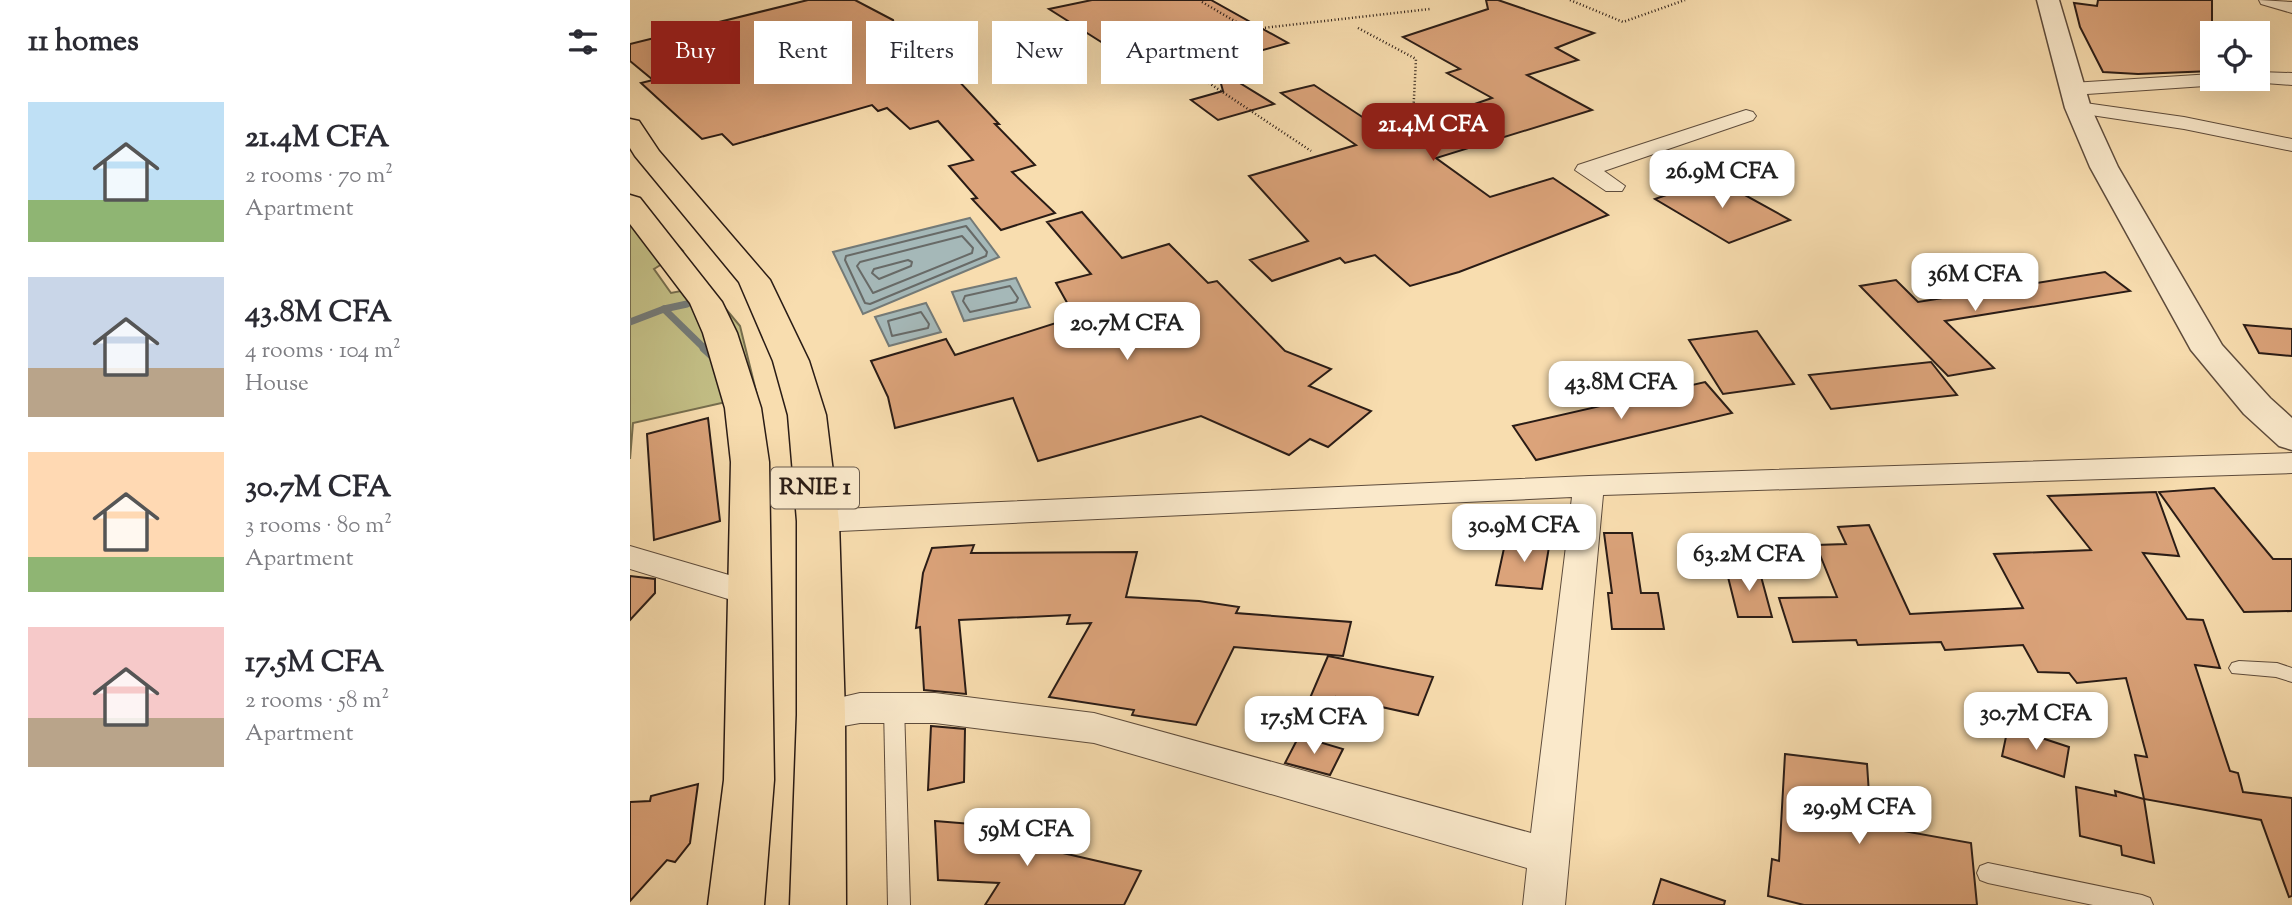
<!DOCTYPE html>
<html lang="en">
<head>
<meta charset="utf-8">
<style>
	:root { --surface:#fff; --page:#f7f7f7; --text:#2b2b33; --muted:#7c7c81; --accent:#8f2418 }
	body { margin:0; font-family:"Sorts Mill Goudy",serif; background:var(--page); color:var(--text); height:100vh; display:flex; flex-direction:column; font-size:26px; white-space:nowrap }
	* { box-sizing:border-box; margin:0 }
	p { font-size:23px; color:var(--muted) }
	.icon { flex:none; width:38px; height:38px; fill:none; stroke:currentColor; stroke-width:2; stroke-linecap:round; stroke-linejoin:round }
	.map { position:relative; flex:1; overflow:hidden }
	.drawer { display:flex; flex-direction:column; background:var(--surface); width:630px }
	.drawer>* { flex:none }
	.top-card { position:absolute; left:21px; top:21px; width:665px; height:63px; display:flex; gap:14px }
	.controls { position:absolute; left:1570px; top:21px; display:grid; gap:14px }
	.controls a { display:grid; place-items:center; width:70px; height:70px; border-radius:0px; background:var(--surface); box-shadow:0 7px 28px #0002; font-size:35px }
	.price { position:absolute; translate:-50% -60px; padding:0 16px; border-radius:14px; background:#fff; color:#222; font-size:23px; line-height:46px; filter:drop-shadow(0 2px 4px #0008) }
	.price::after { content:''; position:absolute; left:50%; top:42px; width:21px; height:16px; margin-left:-10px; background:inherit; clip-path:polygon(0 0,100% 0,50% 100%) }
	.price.current { background:var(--accent); color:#fff }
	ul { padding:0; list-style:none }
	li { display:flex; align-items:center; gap:21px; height:175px; padding:0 28px }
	li span { display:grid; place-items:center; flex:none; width:196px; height:140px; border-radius:0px; color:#555 }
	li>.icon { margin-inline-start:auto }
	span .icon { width:84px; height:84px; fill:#fffc; stroke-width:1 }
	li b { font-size:30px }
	h2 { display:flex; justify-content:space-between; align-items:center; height:84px; padding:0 28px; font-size:30px }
	.tag { padding:0 24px; border-radius:0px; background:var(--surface); box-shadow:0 7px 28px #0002; font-size:24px; line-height:63px }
	.tag.current { background:var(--accent); color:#fff }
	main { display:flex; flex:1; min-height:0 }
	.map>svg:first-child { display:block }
	.green { fill:#c3bf86; stroke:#766e4e; stroke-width:2 }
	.water { fill:#a5b8b8; stroke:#747a77; stroke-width:2 }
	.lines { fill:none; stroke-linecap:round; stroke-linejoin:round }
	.shore { stroke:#686a67; stroke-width:2 }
	.stream-far1 { stroke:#747a77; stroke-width:7 }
	.stream { stroke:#747a77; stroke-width:9 }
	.building { fill:#dba37a; stroke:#2a1c16; stroke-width:2 }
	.service-casing { stroke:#5e4c3c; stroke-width:2 }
	.minor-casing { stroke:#5e4c3c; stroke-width:2 }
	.tertiary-casing { stroke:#5e4c3c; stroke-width:3 }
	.trunk-casing { stroke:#2a1c16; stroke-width:3 }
	.path { stroke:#2a1c16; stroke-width:2.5; stroke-dasharray:1 2.5; stroke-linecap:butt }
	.service { fill:#fae9cb; fill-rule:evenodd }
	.minor { fill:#fae9cb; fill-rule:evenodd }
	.tertiary { fill:#fae9cb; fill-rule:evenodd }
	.trunk { fill:#f8ddaf; fill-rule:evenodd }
	.labels { text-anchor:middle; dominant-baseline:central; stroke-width:7; stroke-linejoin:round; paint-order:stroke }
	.shield { fill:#fae9cb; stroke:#685a4c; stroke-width:2 }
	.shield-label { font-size:24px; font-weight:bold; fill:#2a1c16 }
</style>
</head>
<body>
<main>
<section class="drawer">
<h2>11 homes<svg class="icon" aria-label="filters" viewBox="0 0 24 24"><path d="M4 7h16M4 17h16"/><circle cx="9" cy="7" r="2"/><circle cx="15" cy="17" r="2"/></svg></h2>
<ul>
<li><span style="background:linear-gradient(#bfe0f5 70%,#8fb573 0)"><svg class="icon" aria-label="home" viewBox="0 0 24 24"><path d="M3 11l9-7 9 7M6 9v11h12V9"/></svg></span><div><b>21.4M CFA</b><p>2 rooms · 70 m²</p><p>Apartment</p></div></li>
<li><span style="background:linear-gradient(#c9d6e8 65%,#b9a48a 0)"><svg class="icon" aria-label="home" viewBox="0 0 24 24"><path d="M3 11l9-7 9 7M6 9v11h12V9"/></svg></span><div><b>43.8M CFA</b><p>4 rooms · 104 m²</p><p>House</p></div></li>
<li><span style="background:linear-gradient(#ffd9b3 75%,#8fb573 0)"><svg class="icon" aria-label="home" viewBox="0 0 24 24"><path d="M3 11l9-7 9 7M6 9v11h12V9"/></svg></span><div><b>30.7M CFA</b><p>3 rooms · 80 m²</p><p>Apartment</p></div></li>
<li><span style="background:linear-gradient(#f6c9c9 65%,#b9a48a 0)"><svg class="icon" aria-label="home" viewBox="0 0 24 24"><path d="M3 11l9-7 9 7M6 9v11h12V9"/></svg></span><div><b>17.5M CFA</b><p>2 rooms · 58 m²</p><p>Apartment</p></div></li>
</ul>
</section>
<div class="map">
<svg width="1662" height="905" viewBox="0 0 1662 905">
	<rect width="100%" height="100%" fill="#f8ddaf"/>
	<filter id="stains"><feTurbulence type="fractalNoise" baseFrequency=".00286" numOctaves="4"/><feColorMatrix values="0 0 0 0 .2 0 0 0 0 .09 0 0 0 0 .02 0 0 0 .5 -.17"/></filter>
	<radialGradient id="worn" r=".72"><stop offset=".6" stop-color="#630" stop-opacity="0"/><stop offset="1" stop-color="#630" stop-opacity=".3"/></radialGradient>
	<polygon class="green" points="0,195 53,251 24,269 41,293 77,286 110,326 127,395 3,423 0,459"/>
	<g class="water">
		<polygon points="340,218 369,257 233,314 203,252"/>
		<polygon points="386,278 400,307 334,321 322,292"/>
		<polygon points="296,303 311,332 259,346 245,317"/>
	</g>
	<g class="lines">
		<g class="shore">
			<polygon points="336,226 357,252 356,256 240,304 235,303 215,260 216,256"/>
			<polygon points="332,236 343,248 342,253 243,293 227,266 230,262"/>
			<polygon points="278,260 282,262 281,266 249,279 242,273 244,269"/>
			<polygon points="380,286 388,298 386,302 340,312 333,301 335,296"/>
			<polygon points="291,312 299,324 298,328 262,336 258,321"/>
		</g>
		<g class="stream-far1">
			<polyline points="34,309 76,350"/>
			<polyline points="0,322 34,309 57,304"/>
		</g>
		<polyline class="stream" points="74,348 86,359"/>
	</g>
	<g class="building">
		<polygon points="178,0 225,0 263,20 267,36 288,52 299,49 369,124 365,124 405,165 382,172 425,213 371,230 342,199 347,198 319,166 343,160 308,121 280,129 257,108 248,111 242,105 103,145 92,134 72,139 11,83 23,80 0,61 0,44"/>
		<polygon points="462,0 581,0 658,43 586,63 582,50 514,69 419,9"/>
		<polygon points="856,0 868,0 964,33 926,48 948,60 897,75 962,110 806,158 860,197 923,178 978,215 829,272 780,286 745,255 715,263 710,258 642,281 620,260 678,241 619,176 726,145 651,93 684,85 758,134 862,98 817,73 830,69 773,37 858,9"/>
		<polygon points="1468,0 1582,0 1582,71 1508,74 1473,72 1450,27 1444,3 1467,6"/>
		<polygon points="587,69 644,104 588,120 561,100 593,91"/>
		<polygon points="1084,178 1160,220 1099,243 1025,199"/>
		<polygon points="452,212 492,258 539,244 578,283 587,281 655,351 701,369 679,386 741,411 698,447 680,439 659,455 571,416 408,461 383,398 265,428 258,397 241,361 316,339 325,355 445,317 426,283 461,274 417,222"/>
		<polygon points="1475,272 1500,291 1315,321 1364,368 1318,376 1230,286 1266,280 1288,302"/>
		<polygon points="1614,325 1662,329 1662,356 1629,353"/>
		<polygon points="1127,331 1164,384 1093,394 1059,340"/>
		<polygon points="1301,362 1327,395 1201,409 1179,375"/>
		<polygon points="1075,382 1102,413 906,460 883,426"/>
		<polygon points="78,418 90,521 24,540 17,434"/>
		<polygon points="1584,488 1643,559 1662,559 1662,611 1614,612 1529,492"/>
		<polygon points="1526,492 1549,556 1513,553 1557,619 1573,620 1590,668 1565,665 1600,771 1608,773 1613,792 1662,798 1662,896 1659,897 1631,820 1514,799 1505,755 1517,757 1496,678 1447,683 1439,673 1408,672 1393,645 1315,650 1311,642 1228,645 1226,640 1163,642 1149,598 1207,597 1186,545 1216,544 1208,527 1239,525 1280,614 1393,608 1364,554 1461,550 1418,496"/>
		<polygon points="974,533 1002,533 1011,593 1028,593 1034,629 982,629 978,593 982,593"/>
		<polygon points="876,539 920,541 912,589 866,585"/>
		<polygon points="344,545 341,553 507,552 496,597 569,601 609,607 606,613 721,622 713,656 604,647 566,725 502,715 504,710 419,697 461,623 437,624 440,615 329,620 336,694 294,690 290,627 286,628 293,573 302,548"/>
		<polygon points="1096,569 1129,569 1142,617 1108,617"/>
		<polygon points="0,576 25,579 25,593 0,620"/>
		<polygon points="698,656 803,677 788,715 706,697 701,709 677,705"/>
		<polygon points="301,726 335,729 334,782 298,790"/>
		<polygon points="1378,727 1439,747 1434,777 1372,756"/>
		<polygon points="669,736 713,749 700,775 655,763"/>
		<polygon points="1155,754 1237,764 1240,809 1272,815 1273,831 1341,843 1347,905 1174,905 1138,896 1142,859 1149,861"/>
		<polygon points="68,784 60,843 45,862 37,860 0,901 0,802 20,801 21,796"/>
		<polygon points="1446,787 1486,796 1485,791 1514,799 1524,863 1492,855 1491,846 1450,836"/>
		<polygon points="305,821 416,830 411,848 511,871 494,905 355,905 369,883 308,880"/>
		<polygon points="1031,879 1095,901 1094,905 1023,905"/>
	</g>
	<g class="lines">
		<g class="service-casing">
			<g id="service">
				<polygon points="1609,661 1647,663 1662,668 1662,682 1646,677 1602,673 1599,668 1602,663"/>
				<polygon points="264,698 271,701 274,706 280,905 258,905 254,706 257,701"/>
				<polygon points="1358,863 1512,895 1520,898 1523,905 1463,905 1358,883 1350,880 1347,873 1350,866"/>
			</g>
		</g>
		<g class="minor-casing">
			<g id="minor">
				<polygon points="1629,0 1662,2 1662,13 1631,4"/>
				<polygon points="1628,72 1662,73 1662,85 1621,82 1619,79 1628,79"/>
				<polygon points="1582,74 1582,79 1600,79 1590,85 1442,95 1432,89 1442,83"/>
				<polygon points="1448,102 1554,117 1662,139 1662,151 1554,129 1441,112 1438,108 1441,104"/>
				<polygon points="1116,110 1123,112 1126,116 1123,120 974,171 995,186 992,191 976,191 945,170 948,165"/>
				<polygon points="1662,453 1662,473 973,495 935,905 893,905 897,868 464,743 305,723 230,723 191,730 178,725 172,715 178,705 230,693 305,693 464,713 901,833 942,497 188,532 177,529 172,521 177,513 188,510 959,476"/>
				<polygon points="0,546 133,585 138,594 133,603 121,606 0,569"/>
			</g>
		</g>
		<g class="tertiary-casing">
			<polygon id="tertiary" points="1407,0 1429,0 1461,108 1488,167 1592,345 1640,398 1662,418 1662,450 1649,446 1614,414 1561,350 1460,167 1435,108"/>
		</g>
		<g class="trunk-casing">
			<g id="trunk">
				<polygon points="0,119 9,121 29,151 140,280 179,361 196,415 209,521 215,715 216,905 160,905 167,715 167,521 158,415 143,361 109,282 5,156 0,148"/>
				<polygon points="0,195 10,198 92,302 107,333 131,408 139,462 144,780 134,905 78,905 94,780 101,462 95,408 73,333 60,303 0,224"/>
			</g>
		</g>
		<g class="path">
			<polyline points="940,0 993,22 1055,0"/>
			<polyline points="572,2 615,27 624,29 800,9"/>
			<polyline points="728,28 786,59 783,117"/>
			<polyline points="564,73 681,151"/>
		</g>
		<use href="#service" class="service"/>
		<use href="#minor" class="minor"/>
		<use href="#tertiary" class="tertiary"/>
		<use href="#trunk" class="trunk"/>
	</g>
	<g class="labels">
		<rect class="shield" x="141" y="467.5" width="88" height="41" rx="5"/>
		<g class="shield-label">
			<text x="185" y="488">RNIE 1</text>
		</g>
	</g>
	<rect width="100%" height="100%" filter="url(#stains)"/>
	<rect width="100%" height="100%" fill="url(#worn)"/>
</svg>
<div class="controls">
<a><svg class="icon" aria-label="locate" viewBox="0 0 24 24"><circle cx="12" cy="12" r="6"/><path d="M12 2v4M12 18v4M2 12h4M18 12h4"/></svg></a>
</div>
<b class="price current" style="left:803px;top:163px">21.4M CFA</b>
<b class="price" style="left:1092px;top:210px">26.9M CFA</b>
<b class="price" style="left:1345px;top:313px">36M CFA</b>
<b class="price" style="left:497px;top:362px">20.7M CFA</b>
<b class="price" style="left:991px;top:421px">43.8M CFA</b>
<b class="price" style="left:894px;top:564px">30.9M CFA</b>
<b class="price" style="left:1119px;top:593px">63.2M CFA</b>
<b class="price" style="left:1406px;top:752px">30.7M CFA</b>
<b class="price" style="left:684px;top:756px">17.5M CFA</b>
<b class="price" style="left:1229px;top:846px">29.9M CFA</b>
<b class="price" style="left:397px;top:868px">59M CFA</b>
<div class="top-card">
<a class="tag current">Buy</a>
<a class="tag">Rent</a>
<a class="tag">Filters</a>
<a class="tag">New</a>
<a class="tag">Apartment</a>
</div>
</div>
</main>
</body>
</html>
